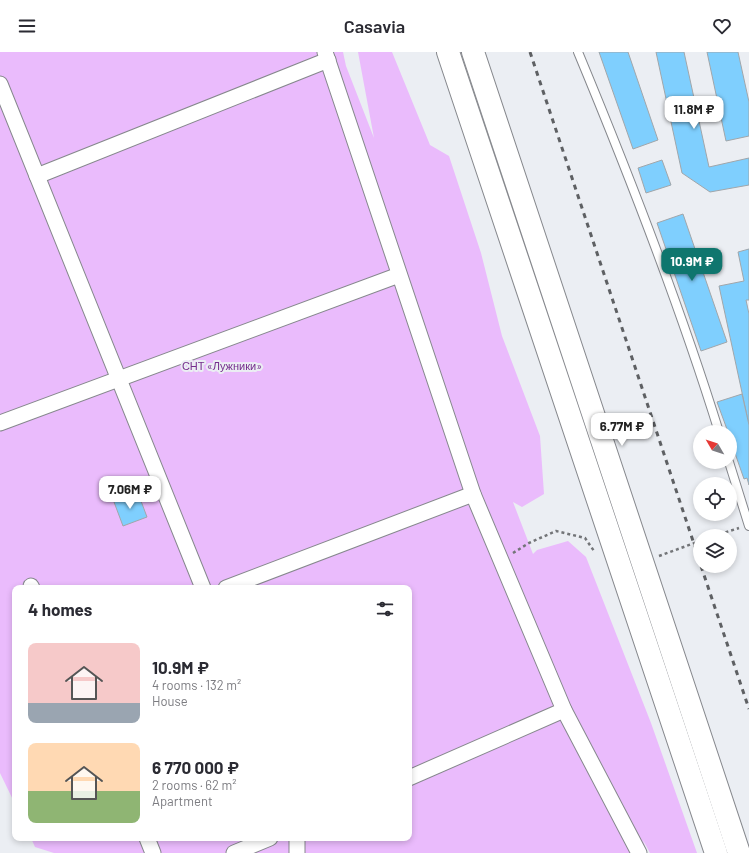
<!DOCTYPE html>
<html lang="en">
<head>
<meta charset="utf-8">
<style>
	:root { --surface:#fff; --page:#f7f7f7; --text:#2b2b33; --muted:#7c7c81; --accent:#0f766e }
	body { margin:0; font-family:Barlow,sans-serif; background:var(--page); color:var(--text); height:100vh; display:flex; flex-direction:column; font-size:15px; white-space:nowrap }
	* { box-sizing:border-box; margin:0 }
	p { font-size:13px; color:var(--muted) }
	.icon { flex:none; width:22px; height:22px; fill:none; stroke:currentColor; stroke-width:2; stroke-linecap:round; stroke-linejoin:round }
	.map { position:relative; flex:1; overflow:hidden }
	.details { position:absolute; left:12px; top:533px; width:400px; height:256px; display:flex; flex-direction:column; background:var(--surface); border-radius:8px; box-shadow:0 2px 6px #0003 }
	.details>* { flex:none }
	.needle { width:26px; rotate:309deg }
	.buttons { position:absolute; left:693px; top:373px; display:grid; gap:8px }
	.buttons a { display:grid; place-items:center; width:44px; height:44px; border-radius:50%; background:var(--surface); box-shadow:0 2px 6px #0003; font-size:20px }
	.price { position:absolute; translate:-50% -34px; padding:0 9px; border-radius:8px; background:#fff; color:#222; font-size:13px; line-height:26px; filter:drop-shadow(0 1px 2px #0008) }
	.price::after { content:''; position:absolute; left:50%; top:24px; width:12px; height:9px; margin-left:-6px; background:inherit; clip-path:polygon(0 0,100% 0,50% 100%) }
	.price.active { background:var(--accent); color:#fff }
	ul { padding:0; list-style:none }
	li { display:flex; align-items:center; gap:12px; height:100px; padding:0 16px }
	li span { display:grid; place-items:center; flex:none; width:112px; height:80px; border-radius:8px; color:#555 }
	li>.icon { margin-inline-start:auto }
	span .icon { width:48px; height:48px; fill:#fffc; stroke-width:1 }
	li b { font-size:17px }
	h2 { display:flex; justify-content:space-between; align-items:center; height:48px; padding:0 16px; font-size:17px }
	header { display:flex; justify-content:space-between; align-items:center; height:52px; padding:0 16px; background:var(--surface); font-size:18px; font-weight:600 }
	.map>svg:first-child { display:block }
	.green { fill:#eabbfc }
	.building { fill:#7fcffe; stroke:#a1a6aa }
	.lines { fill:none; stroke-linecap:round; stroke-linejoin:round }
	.service-casing { stroke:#86888d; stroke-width:10 }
	.minor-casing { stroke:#86888d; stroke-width:17 }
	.secondary-casing { stroke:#86888d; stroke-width:24 }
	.path { stroke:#737578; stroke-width:2.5; stroke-dasharray:3 3; stroke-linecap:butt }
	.service { stroke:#fff; stroke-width:8 }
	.minor { stroke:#fff; stroke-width:15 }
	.secondary { stroke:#fff; stroke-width:22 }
	.rail { stroke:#5e6063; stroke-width:3; stroke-dasharray:5 5; stroke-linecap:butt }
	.labels { text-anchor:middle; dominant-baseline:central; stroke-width:4; stroke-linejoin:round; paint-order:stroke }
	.park-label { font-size:11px; fill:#752e8d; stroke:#ebeef3 }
</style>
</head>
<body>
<header><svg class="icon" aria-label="menu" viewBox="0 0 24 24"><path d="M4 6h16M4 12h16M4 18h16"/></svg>Casavia<svg class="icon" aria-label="heart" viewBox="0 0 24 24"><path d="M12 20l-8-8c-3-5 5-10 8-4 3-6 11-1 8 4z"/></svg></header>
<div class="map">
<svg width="749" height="801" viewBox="0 0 749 801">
	<rect width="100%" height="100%" fill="#ebeef3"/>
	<polygon class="green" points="0,0 343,0 346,14 374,86 358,0 392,0 430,93 449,104 481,201 502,284 540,384 544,442 522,455 513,450 533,502 537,498 568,489 586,505 651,671 697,801 650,801 643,788 647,801 54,801 35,795 31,786 409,786 409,536 15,536 15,752 0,721"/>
	<g class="building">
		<polygon points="599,0 628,0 658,88 633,97"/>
		<polygon points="656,0 684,0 709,115 749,106 749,133 710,140 682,121"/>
		<polygon points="707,0 738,0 749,50 749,84 726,89"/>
		<polygon points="662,108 671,133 646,141 638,116"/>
		<polygon points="683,162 727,290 701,299 657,171"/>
		<polygon points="749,197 749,248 746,248 749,262 749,373 719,234 744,229 738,200"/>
		<polygon points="742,342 749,373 749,433 747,426 744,427 730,387 730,380 728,380 717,350"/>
		<polygon points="138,441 147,465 123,474 114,450"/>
	</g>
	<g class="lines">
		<g class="service-casing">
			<g id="service">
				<path d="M578 0C630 125 679 251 719 380"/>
				<polyline points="729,410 749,474"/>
			</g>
		</g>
		<g class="minor-casing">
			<g id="minor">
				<polyline points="325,0 473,442 564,658 639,801"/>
				<polyline points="0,32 203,536"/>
				<polyline points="37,124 328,8"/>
				<polyline points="0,371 399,223"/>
				<polyline points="31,534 32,536"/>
				<polyline points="226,536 473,442"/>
				<polyline points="409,726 564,658"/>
				<polyline points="147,786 153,801"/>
				<polyline points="234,801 270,786"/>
				<polyline points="297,801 297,786"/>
			</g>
		</g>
		<g class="secondary-casing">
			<g id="secondary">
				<polyline points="448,0 716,801"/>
				<polyline points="473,0 739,801"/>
			</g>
		</g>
		<g class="path">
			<polyline points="714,484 739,476"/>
			<polyline points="513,501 529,491 556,479 585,486 594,499"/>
			<polyline points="659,504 700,489"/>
		</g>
		<use href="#service" class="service"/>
		<use href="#minor" class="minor"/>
		<use href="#secondary" class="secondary"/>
		<g class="rail">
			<polyline points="530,0 700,510"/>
			<polyline points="701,514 749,657"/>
		</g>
	</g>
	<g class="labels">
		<g class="park-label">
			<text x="222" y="313">СНТ «Лужники»</text>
		</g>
	</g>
</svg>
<div class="buttons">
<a><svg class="needle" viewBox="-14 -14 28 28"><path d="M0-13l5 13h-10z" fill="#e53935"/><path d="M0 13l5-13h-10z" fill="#7c7c81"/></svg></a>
<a><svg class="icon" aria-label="locate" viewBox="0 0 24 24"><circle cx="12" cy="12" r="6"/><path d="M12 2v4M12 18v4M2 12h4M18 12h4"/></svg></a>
<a><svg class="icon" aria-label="layers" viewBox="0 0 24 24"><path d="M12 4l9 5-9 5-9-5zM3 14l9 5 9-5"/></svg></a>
</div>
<b class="price" style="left:694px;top:78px">11.8M ₽</b>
<b class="price active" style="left:692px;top:230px">10.9M ₽</b>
<b class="price" style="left:622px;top:395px">6.77M ₽</b>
<b class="price" style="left:130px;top:458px">7.06M ₽</b>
<section class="details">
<h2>4 homes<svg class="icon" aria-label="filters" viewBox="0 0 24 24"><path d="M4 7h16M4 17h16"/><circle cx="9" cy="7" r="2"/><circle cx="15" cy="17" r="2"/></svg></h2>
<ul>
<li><span style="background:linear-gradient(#f6c9c9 75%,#9aa5b1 0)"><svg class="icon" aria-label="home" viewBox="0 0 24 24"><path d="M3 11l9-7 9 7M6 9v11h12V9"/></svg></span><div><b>10.9M ₽</b><p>4 rooms · 132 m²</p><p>House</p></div></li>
<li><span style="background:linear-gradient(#ffd9b3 60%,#8fb573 0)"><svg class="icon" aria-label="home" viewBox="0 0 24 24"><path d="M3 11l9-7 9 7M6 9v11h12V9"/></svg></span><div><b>6 770 000 ₽</b><p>2 rooms · 62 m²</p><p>Apartment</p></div></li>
</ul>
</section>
</div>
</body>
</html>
